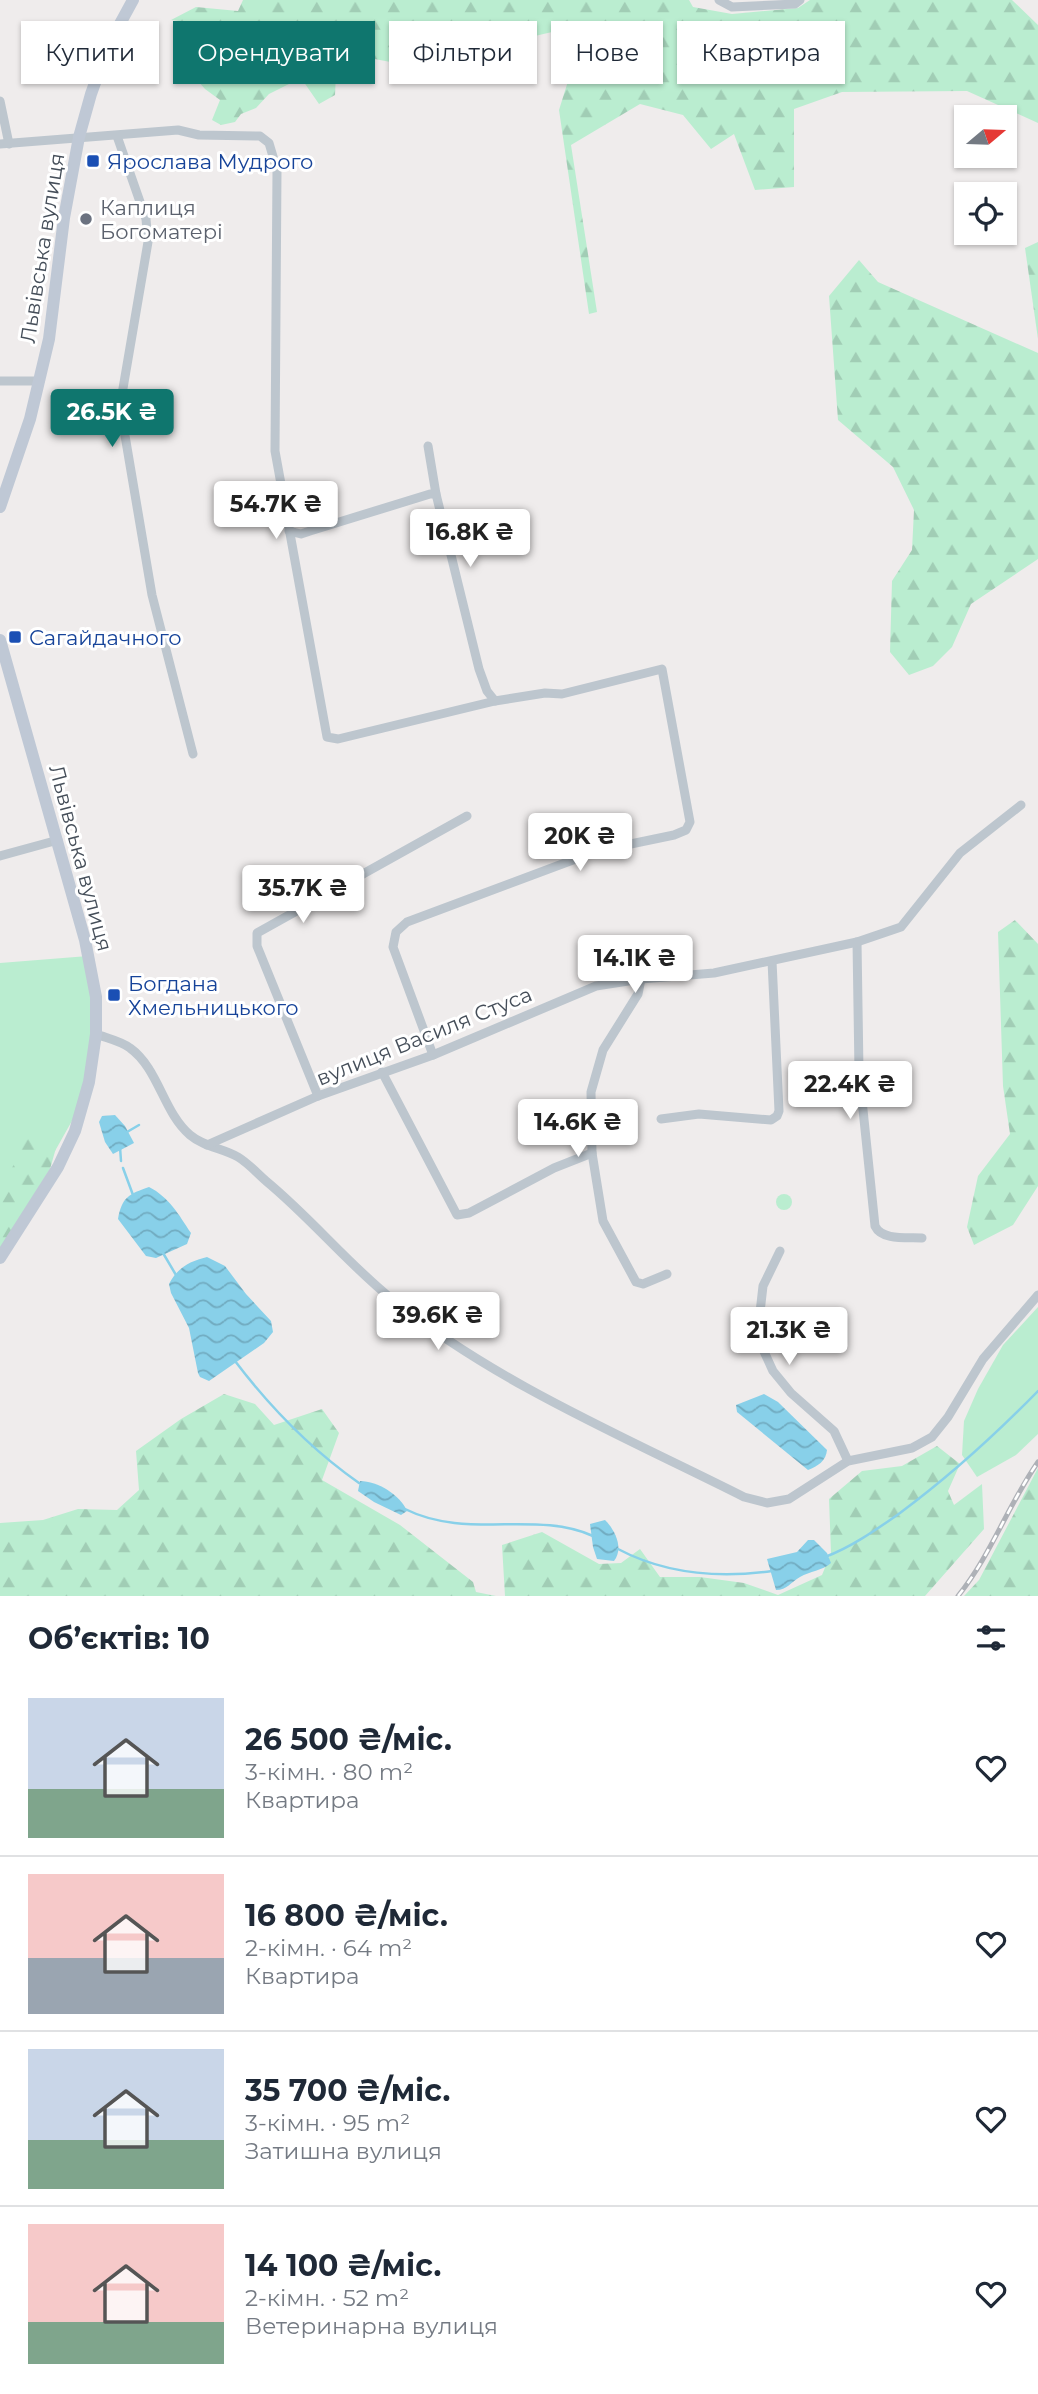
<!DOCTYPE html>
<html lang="uk">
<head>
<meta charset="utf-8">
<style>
	:root { --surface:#fff; --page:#f2f2f3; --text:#1f2937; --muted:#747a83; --line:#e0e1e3; --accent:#0f766e }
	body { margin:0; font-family:Montserrat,sans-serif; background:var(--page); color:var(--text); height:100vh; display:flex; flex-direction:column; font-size:26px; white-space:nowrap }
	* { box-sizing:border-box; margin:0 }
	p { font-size:23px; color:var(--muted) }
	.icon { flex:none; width:38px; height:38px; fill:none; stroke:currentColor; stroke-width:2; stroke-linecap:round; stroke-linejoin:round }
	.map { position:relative; height:1596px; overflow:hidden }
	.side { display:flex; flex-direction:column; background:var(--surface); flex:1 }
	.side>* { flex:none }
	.top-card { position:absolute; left:21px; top:21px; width:998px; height:63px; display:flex; gap:14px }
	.needle { width:46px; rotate:71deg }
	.controls { position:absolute; left:954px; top:105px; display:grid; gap:14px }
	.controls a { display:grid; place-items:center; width:63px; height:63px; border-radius:0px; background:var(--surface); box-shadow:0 2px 5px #0004; font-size:35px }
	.price { position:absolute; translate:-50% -60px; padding:0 16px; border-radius:7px; background:#fff; color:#222; font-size:23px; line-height:46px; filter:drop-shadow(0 2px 4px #0008) }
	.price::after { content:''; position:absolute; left:50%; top:42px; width:21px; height:16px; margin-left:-10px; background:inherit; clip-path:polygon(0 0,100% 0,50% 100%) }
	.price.active { background:var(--accent); color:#fff }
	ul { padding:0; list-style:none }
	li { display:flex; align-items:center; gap:21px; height:175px; padding:0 28px }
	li+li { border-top:2px solid var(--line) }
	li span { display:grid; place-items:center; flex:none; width:196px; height:140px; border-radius:0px; color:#555 }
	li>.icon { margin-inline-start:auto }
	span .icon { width:84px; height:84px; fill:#fffc; stroke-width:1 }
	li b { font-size:30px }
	h2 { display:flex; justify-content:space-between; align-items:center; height:84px; padding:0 28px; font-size:30px }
	.tag { padding:0 24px; border-radius:0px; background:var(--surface); box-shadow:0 2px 5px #0004; font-size:24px; line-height:63px }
	.tag.active { background:var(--accent); color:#fff }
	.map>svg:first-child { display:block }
	.green { fill:#baedd0 }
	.forest { fill:url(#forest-firs) }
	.water { fill:url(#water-waves) }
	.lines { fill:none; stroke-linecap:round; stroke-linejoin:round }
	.stream { stroke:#88d0e9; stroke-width:2.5 }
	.street { stroke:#bdc6ce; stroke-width:9 }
	.secondary { stroke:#bfc8d5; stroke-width:12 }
	.rail-casing { stroke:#aeb1b7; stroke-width:5 }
	.rail { stroke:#fff; stroke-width:2.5; stroke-dasharray:8; stroke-linecap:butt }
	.transit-dot { fill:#1a4fb4; stroke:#fff; stroke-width:2.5 }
	.worship-dot { fill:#6b7280; stroke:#fff; stroke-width:2.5 }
	.labels { text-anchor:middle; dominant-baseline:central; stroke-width:6; stroke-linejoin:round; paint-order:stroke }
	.transit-label { font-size:21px; fill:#164399; stroke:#fff; text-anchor:start }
	.worship-label { font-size:21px; fill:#5b616d; stroke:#fff; text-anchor:start }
	.street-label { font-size:21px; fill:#454e59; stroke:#fff }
</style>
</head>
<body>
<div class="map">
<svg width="1038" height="1596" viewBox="0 0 1038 1596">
	<defs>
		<pattern id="forest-firs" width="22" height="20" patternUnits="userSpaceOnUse" patternTransform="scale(1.75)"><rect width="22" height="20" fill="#baedd0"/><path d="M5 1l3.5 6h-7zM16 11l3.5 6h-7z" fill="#a1cdb5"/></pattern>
		<pattern id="water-waves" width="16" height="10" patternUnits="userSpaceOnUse" patternTransform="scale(1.75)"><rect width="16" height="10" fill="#88d0e9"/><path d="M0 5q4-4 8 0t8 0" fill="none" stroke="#71abc0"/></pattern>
	</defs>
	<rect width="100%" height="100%" fill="#efecec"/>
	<g class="green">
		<polygon points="88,956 96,997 86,1096 55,1151 0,1207 0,963"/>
		<circle cx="784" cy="1202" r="8"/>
		<polygon points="1038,1307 1038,1434 1016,1455 977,1477 962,1455 964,1421 978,1389 1003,1345"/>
	</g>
	<g class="forest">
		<polygon points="243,0 689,0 693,7 732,14 798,8 810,0 1012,0 1038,25 1038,123 967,91 842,92 794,109 794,187 755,190 734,134 711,149 683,115 640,104 571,145 597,312 589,314 559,110 569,78 565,29 457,54 432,45 417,67 364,57 336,73 335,95 319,104 301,78 269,94 256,108 241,114 235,122 221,125 212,120 220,100 205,89 183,64 208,52 203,24 171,20 196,7 238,11"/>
		<polygon points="1038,242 1038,339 1025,248"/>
		<polygon points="859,260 878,282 1038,353 1038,559 971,604 952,647 933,666 909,675 890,652 892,581 912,550 914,510 893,467 838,420 829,296"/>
		<polygon points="1015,920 1038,944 1038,1186 1013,1225 974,1245 967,1227 978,1176 1010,1134 1003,1086 998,932"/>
		<polygon points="29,1133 46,1138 56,1148 50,1169 0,1249 0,1186 15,1163"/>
		<polygon points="224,1394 255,1404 274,1425 322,1409 339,1433 322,1480 400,1525 473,1582 476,1592 496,1596 0,1596 0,1523 43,1520 78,1509 117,1510 139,1490 136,1451 181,1419"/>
		<polygon points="937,1446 960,1464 948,1491 954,1505 982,1484 984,1529 925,1596 505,1596 502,1545 542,1532 599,1564 621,1563 640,1549 660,1577 700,1577 744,1583 778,1595 822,1575 831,1553 829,1499 862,1471 902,1466"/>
		<polygon points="1038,1468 1038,1596 964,1596 979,1580"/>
	</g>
	<g class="water">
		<polygon points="115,1115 125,1126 134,1143 113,1154 105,1142 99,1122 102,1116"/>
		<path d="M149 1187C169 1197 179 1215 191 1233L187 1244 156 1258 146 1256 118 1219C122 1197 129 1194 149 1187Z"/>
		<path d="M207 1257 225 1266 246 1294 271 1321 273 1332 264 1343 209 1381 200 1377 198 1373 189 1328 171 1293 169 1284C177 1268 190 1261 207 1257Z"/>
		<path d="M764 1394 778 1402 827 1450C826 1461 818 1466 808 1470L737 1412 736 1405Z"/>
		<path d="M360 1481C378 1481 400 1495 407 1511L401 1515 374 1502 358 1491Z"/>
		<path d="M605 1520C615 1530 624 1548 614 1561L597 1559 593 1547 590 1524Z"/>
		<path d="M808 1540H814L827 1553 831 1563C822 1571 810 1571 800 1577 791 1582 787 1590 776 1590L767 1559 797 1552Z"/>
	</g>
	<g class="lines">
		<g class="stream">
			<polyline points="127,1132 139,1125"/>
			<polyline points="120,1147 121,1161"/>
			<polyline points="123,1168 133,1195"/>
			<polyline points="163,1253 176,1275"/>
			<path d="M235 1361C270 1407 312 1450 359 1483"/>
			<path d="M405 1509C467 1540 535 1510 593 1536"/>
			<path d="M618 1549C665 1574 720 1578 772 1571"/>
			<path d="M825 1557C852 1547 877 1529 900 1513 950 1476 995 1435 1038 1391"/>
		</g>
		<g class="street">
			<polyline points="719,0 732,7 795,4 800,0"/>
			<polyline points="0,101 9,144"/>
			<polyline points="117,136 146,219 148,242 120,406 152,595 193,754"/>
			<polyline points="0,144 178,130 199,135 260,136 269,143 277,170 275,451 327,737 338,739 495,701 545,693 562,694 662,669 690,822 686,830 674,835 597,851 407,922 396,932 393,947 433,1055"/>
			<polyline points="0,381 40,381"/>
			<polyline points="428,446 436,494 479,669 487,691 495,701"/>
			<polyline points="289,531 301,534 310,531 430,494 436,494"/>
			<polyline points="0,856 58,840"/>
			<path d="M857 942 859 1071 875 1226C882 1241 908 1237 922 1238"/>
			<polyline points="641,979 638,994 603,1050 591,1092 592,1153 603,1221 636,1282 643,1284 667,1274"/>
			<path d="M96 1034C106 1038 121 1041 130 1048 159 1069 163 1112 190 1135 204 1147 223 1148 238 1157 248 1163 257 1173 266 1181 311 1218 348 1264 393 1300 498 1384 625 1437 744 1497L767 1503 789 1499 848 1461 912 1448 932 1437 948 1417 983 1359 1038 1295"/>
			<polyline points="382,1072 457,1215 469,1213 554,1168 592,1153"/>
			<polyline points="318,1096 257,946 257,933 467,816"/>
			<polyline points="661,1119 699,1114 771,1120 777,1116 779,1111 772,961"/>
			<polyline points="207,1145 318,1096 433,1055 596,986 641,979 714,973 857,942 901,927 960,853 1021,805"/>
			<polyline points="780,1251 763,1286 759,1321 762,1347 773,1371 791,1393 834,1431 848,1461"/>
		</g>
		<g class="secondary">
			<polyline points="0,507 30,419 49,339 64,218 79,137 91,94 109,44 133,0"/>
			<polyline points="0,640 85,940 96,997 96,1034 89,1082 75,1131 58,1167 0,1258"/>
		</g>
		<g class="rail-casing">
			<path id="rail" d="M958 1596C991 1555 1008 1505 1038 1462"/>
		</g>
		<use href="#rail" class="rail"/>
	</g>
	<g class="transit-dot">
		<rect x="86" y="154" width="14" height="14" rx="3.5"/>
		<rect x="8" y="630" width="14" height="14" rx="3.5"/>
		<rect x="107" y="988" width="14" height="14" rx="3.5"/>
	</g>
	<circle class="worship-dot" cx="86" cy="219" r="7"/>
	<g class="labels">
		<g class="transit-label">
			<text x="107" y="161">Ярослава Мудрого</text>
			<text x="29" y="637">Сагайдачного</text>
			<text x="128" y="983">Богдана<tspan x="128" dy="24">Хмельницького</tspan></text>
		</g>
		<g class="worship-label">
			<text x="100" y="207">Каплиця<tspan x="100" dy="24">Богоматері</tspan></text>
		</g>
		<g class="street-label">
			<text transform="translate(42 248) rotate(-81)">Львівська вулиця</text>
			<text transform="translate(81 858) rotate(75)">Львівська вулиця</text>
			<text transform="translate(424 1036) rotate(-22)">вулиця Василя Стуса</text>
		</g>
	</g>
</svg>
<div class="controls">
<a><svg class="needle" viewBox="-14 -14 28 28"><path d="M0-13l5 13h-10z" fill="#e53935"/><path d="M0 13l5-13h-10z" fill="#747a83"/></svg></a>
<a><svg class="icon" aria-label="locate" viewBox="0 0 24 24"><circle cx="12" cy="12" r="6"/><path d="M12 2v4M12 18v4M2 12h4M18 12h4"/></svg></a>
</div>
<b class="price active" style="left:112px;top:449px">26.5K ₴</b>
<b class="price" style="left:276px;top:541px">54.7K ₴</b>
<b class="price" style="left:470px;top:569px">16.8K ₴</b>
<b class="price" style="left:580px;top:873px">20K ₴</b>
<b class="price" style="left:303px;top:925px">35.7K ₴</b>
<b class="price" style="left:635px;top:995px">14.1K ₴</b>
<b class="price" style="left:850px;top:1121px">22.4K ₴</b>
<b class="price" style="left:578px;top:1159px">14.6K ₴</b>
<b class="price" style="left:438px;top:1352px">39.6K ₴</b>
<b class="price" style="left:789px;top:1367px">21.3K ₴</b>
<div class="top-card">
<a class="tag">Купити</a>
<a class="tag active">Орендувати</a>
<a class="tag">Фільтри</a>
<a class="tag">Нове</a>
<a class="tag">Квартира</a>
</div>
</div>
<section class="side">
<h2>Об’єктів: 10<svg class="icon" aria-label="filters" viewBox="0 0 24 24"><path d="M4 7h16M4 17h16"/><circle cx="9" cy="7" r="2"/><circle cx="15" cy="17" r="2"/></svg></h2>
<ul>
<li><span style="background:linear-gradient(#c9d6e8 65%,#7fa58c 0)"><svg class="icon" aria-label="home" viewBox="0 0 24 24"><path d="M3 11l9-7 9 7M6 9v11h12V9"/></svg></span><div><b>26 500 ₴/міс.</b><p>3-кімн. · 80 m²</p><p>Квартира</p></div><svg class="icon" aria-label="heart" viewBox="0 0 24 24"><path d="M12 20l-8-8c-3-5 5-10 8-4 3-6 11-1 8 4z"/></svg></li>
<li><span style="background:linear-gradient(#f6c9c9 60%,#9aa5b1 0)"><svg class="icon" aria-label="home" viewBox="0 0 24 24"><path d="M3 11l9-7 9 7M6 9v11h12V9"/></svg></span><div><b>16 800 ₴/міс.</b><p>2-кімн. · 64 m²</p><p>Квартира</p></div><svg class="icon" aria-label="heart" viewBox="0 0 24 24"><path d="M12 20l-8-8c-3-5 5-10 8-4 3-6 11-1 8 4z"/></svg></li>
<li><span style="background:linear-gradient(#c9d6e8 65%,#7fa58c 0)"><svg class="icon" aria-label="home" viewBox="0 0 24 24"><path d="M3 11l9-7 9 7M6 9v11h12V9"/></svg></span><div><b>35 700 ₴/міс.</b><p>3-кімн. · 95 m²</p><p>Затишна вулиця</p></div><svg class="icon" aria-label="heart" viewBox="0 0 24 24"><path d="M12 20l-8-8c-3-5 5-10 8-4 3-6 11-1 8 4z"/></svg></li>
<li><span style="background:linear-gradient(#f6c9c9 70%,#7fa58c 0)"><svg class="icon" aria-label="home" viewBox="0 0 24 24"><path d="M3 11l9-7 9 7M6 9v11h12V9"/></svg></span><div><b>14 100 ₴/міс.</b><p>2-кімн. · 52 m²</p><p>Ветеринарна вулиця</p></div><svg class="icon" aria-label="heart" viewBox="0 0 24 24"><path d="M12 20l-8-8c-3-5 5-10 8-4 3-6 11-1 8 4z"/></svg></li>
</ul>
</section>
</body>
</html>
